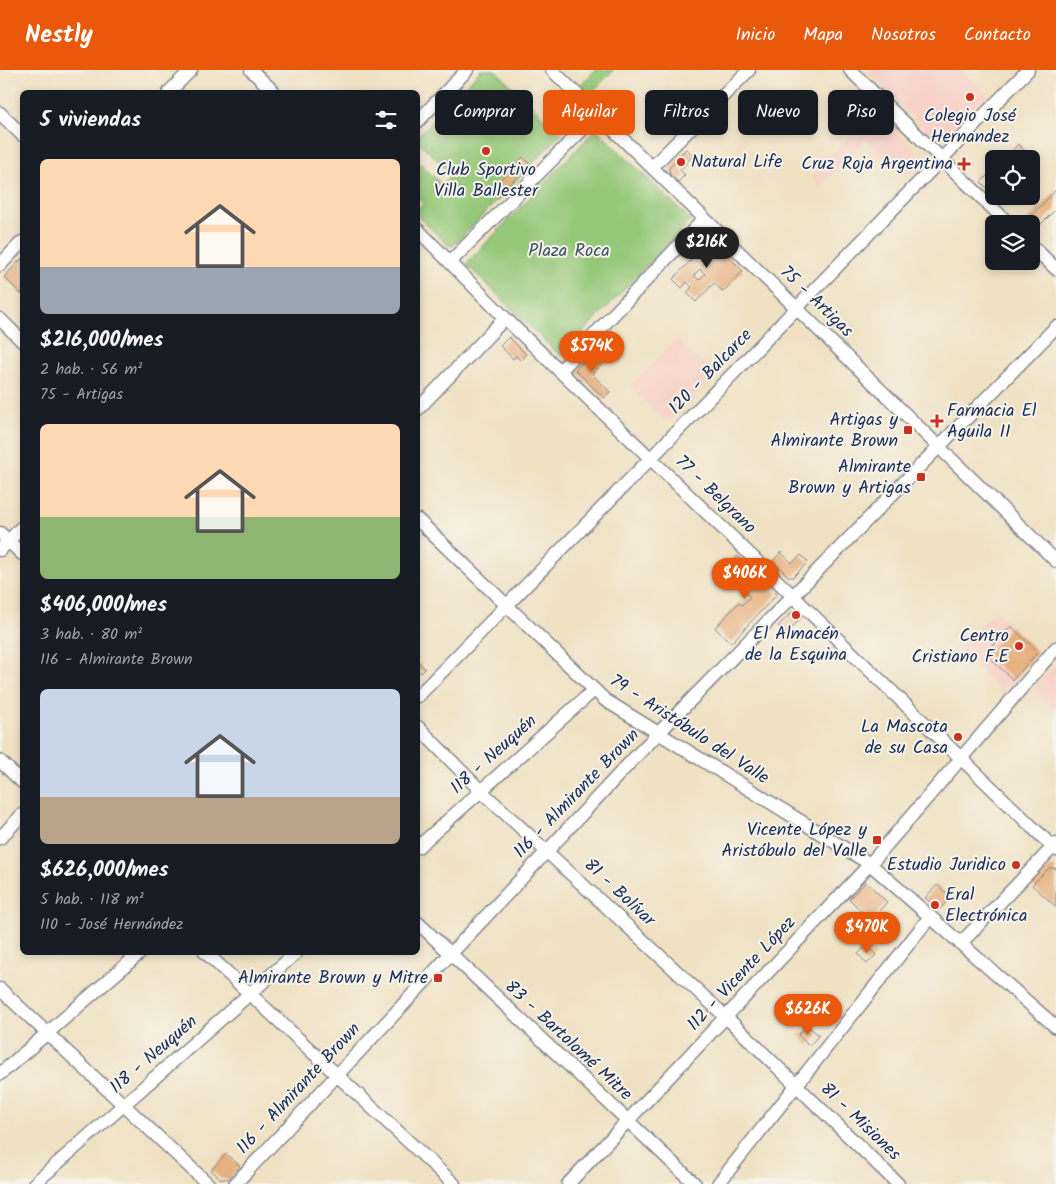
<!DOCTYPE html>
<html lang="es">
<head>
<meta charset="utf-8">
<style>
	:root { --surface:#171b24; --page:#20242c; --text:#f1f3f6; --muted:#9ea1a6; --accent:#ea580c }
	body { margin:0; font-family:Kalam,sans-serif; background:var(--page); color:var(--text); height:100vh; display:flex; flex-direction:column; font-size:19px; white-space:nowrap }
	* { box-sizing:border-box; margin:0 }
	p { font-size:16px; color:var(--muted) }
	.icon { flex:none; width:28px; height:28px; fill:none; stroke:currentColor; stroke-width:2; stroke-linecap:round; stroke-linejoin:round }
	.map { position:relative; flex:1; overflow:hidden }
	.drawer { position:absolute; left:20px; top:20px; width:400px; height:865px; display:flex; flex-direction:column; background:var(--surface); border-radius:8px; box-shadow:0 2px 8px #0003 }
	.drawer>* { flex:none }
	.guide { position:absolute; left:435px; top:20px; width:475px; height:45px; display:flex; gap:10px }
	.controls { position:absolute; left:985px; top:80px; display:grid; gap:10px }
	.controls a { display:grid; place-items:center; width:55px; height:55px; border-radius:8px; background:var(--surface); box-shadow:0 2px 8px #0003; font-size:25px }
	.price { position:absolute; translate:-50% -42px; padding:0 11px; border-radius:18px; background:var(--accent); color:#fff; font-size:16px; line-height:32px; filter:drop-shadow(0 1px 2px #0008) }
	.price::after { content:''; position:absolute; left:50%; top:30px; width:15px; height:11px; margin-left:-8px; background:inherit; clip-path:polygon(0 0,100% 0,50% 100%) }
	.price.on { background:#222; color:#fff }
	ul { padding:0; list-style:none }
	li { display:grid; align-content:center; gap:10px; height:265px; padding:0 20px }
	li span { display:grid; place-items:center; height:155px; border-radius:8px; color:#555 }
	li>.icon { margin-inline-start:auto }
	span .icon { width:90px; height:90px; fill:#fffc; stroke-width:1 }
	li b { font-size:21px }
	h2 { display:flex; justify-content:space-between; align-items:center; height:60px; padding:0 20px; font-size:21px }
	.tag { padding:0 18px; border-radius:8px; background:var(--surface); box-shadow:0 2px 8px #0003; font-size:18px; line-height:45px }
	.tag.on { background:var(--accent); color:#fff }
	header { display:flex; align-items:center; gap:30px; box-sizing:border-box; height:70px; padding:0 25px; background:var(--accent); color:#fff }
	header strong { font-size:24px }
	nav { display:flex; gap:28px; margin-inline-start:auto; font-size:18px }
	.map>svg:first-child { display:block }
	.built { fill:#f7d1c7 }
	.green { fill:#95c879; stroke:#587c6c }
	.building { fill:#e7b07f; fill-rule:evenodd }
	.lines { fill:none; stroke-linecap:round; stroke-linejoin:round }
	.minor-casing { stroke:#858890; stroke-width:15 }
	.minor { stroke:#fff; stroke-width:12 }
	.poi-dot { fill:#c8321e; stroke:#f7f3e8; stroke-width:2 }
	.labels { text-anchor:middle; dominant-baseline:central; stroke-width:4; stroke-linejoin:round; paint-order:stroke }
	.poi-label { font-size:18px; fill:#1b2f5e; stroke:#f7f3e8; text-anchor:end }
	.park-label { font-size:18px; fill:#3a5565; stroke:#f7f3e8 }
	.street-label { font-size:18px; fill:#1b2f5e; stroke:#f7f3e8 }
</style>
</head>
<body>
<header>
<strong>Nestly</strong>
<nav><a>Inicio</a><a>Mapa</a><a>Nosotros</a><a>Contacto</a></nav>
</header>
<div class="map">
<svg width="1056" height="1114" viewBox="0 0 1056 1114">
	<rect width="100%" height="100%" fill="#f7f3e8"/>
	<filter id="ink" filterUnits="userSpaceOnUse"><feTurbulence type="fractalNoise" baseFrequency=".02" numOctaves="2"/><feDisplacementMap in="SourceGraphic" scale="10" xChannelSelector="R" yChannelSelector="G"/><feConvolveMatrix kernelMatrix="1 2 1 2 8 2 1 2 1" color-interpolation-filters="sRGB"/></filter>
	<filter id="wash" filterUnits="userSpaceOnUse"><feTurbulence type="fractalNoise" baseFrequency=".0096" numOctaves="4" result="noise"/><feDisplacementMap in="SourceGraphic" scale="20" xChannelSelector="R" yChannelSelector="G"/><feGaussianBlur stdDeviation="1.12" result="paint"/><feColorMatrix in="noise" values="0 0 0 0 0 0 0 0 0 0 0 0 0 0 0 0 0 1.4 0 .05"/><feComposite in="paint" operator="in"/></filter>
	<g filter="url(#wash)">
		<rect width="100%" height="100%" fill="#efe1c2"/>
		<g class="built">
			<polygon points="865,0 960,0 987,25 945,67 933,67"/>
			<polygon points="875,40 915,79 916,99 907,108 866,69 820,117 810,107"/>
			<polygon points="677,269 714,305 667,352 630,317"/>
			<polygon points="995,540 1038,582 1002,623 958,578"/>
			<polygon points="1056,594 1056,640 1033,619"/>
		</g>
		<g class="green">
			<polygon points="481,0 495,0 561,64 453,176 448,175 418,146 418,139 423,134 418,128 418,91 442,115 452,105 418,71 418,66"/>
			<polygon points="595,0 614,0 590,24 581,15"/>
			<polygon points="596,59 691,150 560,286 466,194"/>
		</g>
		<g id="blocks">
			<g class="building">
				<polygon points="553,37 564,48 574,38 577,42 577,47 561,64 544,47"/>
				<polygon points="1018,74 1033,89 1004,89"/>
				<polygon points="686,79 693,85 680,100 685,105 678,112 670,105 669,98"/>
				<polygon points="523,87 529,93 498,128 490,120"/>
				<polygon points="994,99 994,125 981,112"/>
				<polygon points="1056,120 1056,139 1032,163 1031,154 1023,154"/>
				<path d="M705 163 743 201 723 222 714 213 696 232 687 223 692 217 687 212 682 218 673 209 691 190 685 185ZM700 199 705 204 699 210 694 205Z"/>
				<polygon points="22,188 22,225 4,207"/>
				<polygon points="509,267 526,284 520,290 516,286 513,289 500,276"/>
				<polygon points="593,281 604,292 592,304 610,322 604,328 575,300"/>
				<polygon points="781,482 792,493 801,485 808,492 793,507 789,507 773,491"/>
				<polygon points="737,486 777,524 731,573 715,558 739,532 742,535 750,527 723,501"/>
				<polygon points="794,540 802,547 786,564 778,556"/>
				<polygon points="1011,556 1038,582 1013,610 986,584"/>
				<polygon points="418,592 425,599 421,603 418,600"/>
				<polygon points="1049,798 1056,798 1056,837 1032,815"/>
				<polygon points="866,812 887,832 871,850 849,829"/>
				<polygon points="937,815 951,827 939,840 925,828"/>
				<polygon points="867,875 876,885 867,894 858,884"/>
				<polygon points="807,956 819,965 809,976 798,965"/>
				<polygon points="226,1084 240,1096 228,1109 221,1109 211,1100"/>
			</g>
		</g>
	</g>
	<g filter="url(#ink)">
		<use href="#blocks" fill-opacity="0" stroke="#858890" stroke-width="1"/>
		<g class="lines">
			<g class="minor-casing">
				<g id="minor">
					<polyline points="251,0 274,22"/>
					<polyline points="552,0 1056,491"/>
					<polyline points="850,0 1009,154"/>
					<polyline points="169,22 191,0"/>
					<polyline points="0,43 22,65"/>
					<polyline points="418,51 467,0"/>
					<polyline points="652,97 749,0"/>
					<polyline points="418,160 505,248 1056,780"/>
					<polyline points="1031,175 1056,199"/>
					<polyline points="450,192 597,45"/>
					<polyline points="0,195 22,172"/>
					<polyline points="0,249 22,271"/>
					<polyline points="560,301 704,149"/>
					<polyline points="418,339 505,248"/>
					<polyline points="418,450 605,630 870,794 1056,957"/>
					<polyline points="0,463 22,484"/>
					<polyline points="0,480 22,457"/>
					<polyline points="418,626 651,388 1028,0"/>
					<polyline points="418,657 481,721 726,947 898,1114"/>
					<polyline points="0,691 22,712"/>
					<polyline points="0,768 22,745"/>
					<polyline points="418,777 594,620"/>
					<polyline points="418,853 695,1114"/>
					<polyline points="961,873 1056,774"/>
					<polyline points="205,882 454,1114"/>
					<polyline points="0,919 208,1114"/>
					<polyline points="0,1004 141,882"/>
					<polyline points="34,1114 297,882"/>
					<polyline points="235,1114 639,683 1056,257"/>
					<polyline points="568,1114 870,794 1056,578"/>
					<polyline points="718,1114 930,847"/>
				</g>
			</g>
			<use href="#minor" class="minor"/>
		</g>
	</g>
	<g class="poi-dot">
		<circle cx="970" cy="27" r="5"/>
		<circle cx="486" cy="81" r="5"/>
		<circle cx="681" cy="92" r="5"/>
		<path d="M961.5 86.5h5v5h5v5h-5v5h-5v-5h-5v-5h5z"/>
		<path d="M934.5 343.5h5v5h5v5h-5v5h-5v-5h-5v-5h5z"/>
		<rect x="903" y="355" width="10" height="10" rx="2.5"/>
		<rect x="916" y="402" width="10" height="10" rx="2.5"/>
		<circle cx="796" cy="545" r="5"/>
		<circle cx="1019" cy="576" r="5"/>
		<circle cx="958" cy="667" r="5"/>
		<rect x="872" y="765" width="10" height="10" rx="2.5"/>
		<circle cx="1016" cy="795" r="5"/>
		<circle cx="935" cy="835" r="5"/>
		<rect x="433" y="903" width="10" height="10" rx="2.5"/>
	</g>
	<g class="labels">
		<g class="poi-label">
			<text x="970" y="46" text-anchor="middle">Colegio José<tspan x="970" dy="21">Hernandez</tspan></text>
			<text x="691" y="92" text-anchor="start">Natural Life</text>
			<text x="953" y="94">Cruz Roja Argentina</text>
			<text x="486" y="100" text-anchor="middle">Club Sportivo<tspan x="486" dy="21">Villa Ballester</tspan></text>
			<text x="947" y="341" text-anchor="start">Farmacia El<tspan x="947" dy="21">Aguila II</tspan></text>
			<text x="898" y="350">Artigas y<tspan x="898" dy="21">Almirante Brown</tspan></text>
			<text x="911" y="397">Almirante<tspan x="911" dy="21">Brown y Artigas</tspan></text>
			<text x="796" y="564" text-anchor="middle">El Almacén<tspan x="796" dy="21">de la Esquina</tspan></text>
			<text x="1009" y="566">Centro<tspan x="1009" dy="21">Cristiano F.E</tspan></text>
			<text x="948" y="657">La Mascota<tspan x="948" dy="21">de su Casa</tspan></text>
			<text x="867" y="760">Vicente López y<tspan x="867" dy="21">Aristóbulo del Valle</tspan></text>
			<text x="1006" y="795">Estudio Juridico</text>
			<text x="945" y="825" text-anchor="start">Eral<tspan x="945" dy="21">Electrónica</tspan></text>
			<text x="428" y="908">Almirante Brown y Mitre</text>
		</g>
		<g class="park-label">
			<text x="569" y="181">Plaza Roca</text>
		</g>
		<g class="street-label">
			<text transform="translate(816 232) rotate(44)">75 - Artigas</text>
			<text transform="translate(711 302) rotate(-46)">120 - Balcarce</text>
			<text transform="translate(715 425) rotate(44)">77 - Belgrano</text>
			<text transform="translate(689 660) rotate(33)">79 - Aristóbulo del Valle</text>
			<text transform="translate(494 685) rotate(-42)">118 - Neuquén</text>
			<text transform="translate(577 724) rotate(-46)">116 - Almirante Brown</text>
			<text transform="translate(619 823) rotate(43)">81 - Bolívar</text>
			<text transform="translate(742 904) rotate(-47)">112 - Vicente López</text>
			<text transform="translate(568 971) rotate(43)">83 - Bartolomé Mitre</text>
			<text transform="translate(154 985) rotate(-41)">118 - Neuquén</text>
			<text transform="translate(299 1019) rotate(-47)">116 - Almirante Brown</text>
			<text transform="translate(860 1052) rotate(44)">81 - Misiones</text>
		</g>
	</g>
</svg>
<div class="controls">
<a><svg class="icon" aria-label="locate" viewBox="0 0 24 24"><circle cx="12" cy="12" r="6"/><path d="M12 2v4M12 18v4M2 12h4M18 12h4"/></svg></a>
<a><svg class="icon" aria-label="layers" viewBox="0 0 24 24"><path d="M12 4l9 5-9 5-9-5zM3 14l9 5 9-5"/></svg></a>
</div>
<b class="price on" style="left:707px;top:199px">$216K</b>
<b class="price" style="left:592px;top:303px">$574K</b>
<b class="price" style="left:745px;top:530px">$406K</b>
<b class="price" style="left:867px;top:884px">$470K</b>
<b class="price" style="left:808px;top:966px">$626K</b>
<div class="guide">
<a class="tag">Comprar</a>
<a class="tag on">Alquilar</a>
<a class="tag">Filtros</a>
<a class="tag">Nuevo</a>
<a class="tag">Piso</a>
</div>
<section class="drawer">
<h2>5 viviendas<svg class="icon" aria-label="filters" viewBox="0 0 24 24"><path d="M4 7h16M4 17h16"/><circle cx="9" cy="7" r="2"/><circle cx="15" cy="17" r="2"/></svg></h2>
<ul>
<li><span style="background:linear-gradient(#ffd9b3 70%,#9aa5b1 0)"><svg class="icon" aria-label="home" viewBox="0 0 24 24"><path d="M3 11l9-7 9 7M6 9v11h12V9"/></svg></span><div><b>$216,000/mes</b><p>2 hab. · 56 m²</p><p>75 - Artigas</p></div></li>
<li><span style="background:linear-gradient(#ffd9b3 60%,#8fb573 0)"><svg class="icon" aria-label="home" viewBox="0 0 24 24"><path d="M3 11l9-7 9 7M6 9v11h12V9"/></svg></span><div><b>$406,000/mes</b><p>3 hab. · 80 m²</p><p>116 - Almirante Brown</p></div></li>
<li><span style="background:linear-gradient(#c9d6e8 70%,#b9a48a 0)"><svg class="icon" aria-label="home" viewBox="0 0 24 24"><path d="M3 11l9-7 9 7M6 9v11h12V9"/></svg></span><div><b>$626,000/mes</b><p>5 hab. · 118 m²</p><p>110 - José Hernández</p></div></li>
</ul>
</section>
</div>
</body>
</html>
